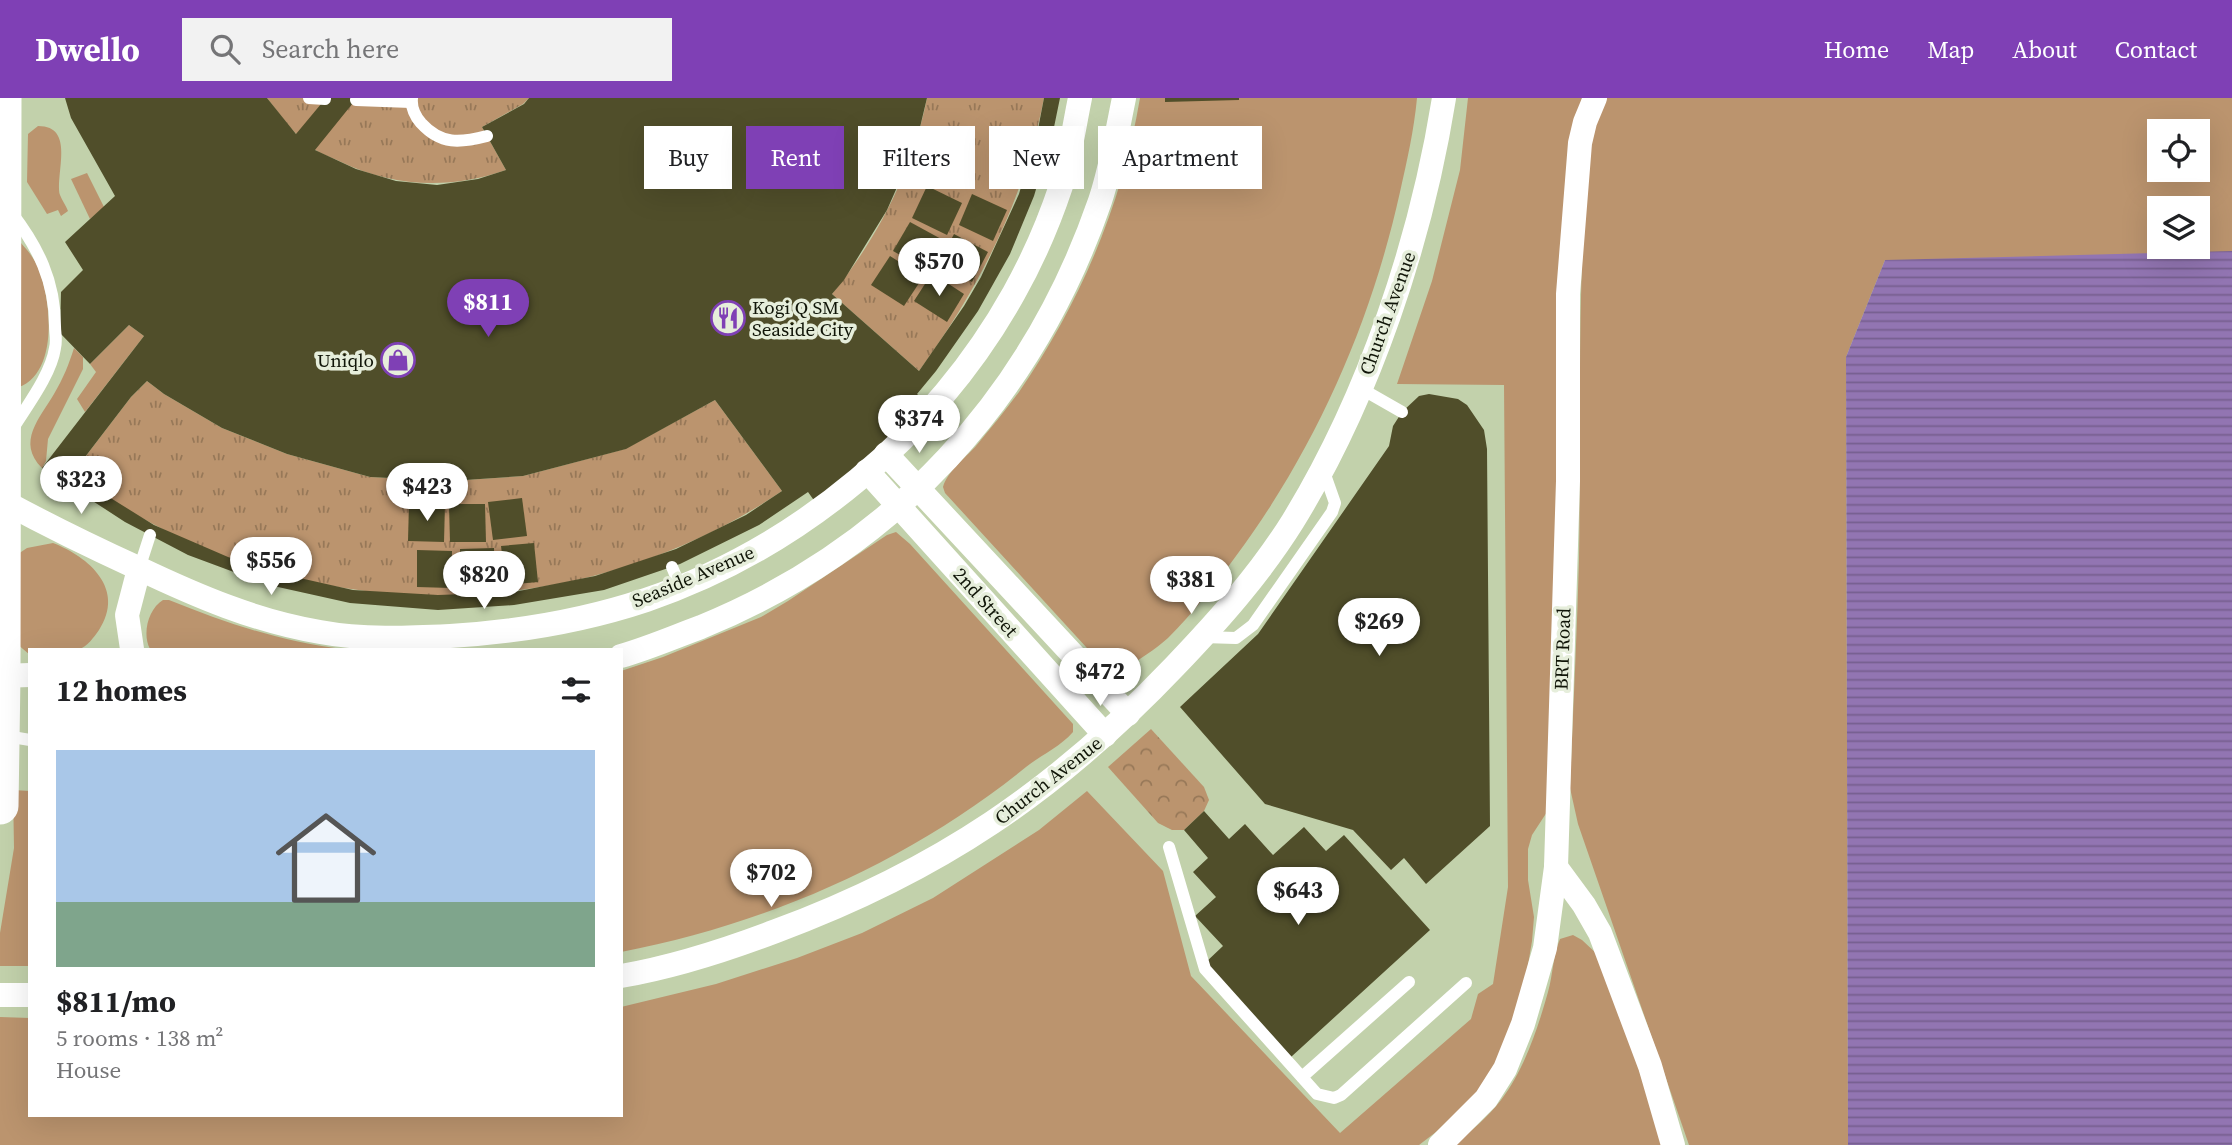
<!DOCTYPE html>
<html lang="en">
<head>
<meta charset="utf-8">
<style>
	:root { --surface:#fff; --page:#f2f2f2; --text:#202124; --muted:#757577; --line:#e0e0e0; --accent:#7f40b5 }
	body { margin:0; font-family:"Source Serif 4",serif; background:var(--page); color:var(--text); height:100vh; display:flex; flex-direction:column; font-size:26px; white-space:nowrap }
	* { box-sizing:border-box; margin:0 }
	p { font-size:23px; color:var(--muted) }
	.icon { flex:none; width:38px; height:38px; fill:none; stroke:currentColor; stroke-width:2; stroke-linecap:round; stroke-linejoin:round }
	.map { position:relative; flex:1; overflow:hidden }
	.panel { position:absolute; left:28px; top:550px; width:595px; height:469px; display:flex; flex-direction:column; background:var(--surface); border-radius:0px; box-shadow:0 7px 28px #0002 }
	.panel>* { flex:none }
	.guide { position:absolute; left:644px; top:28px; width:665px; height:63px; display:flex; gap:14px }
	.controls { position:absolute; left:2147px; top:21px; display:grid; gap:14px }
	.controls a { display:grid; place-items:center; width:63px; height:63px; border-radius:0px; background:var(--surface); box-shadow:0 7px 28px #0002; font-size:35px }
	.price { position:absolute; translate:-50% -60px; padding:0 16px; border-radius:24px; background:#fff; color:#222; font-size:23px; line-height:46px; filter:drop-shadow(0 2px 4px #0008) }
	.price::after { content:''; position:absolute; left:50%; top:42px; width:21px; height:16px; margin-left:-10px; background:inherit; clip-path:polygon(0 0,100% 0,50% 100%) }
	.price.on { background:var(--accent); color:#fff }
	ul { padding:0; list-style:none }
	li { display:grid; align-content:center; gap:14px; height:371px; padding:0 28px }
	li+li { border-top:2px solid var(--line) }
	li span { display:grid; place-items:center; height:217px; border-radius:0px; color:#555 }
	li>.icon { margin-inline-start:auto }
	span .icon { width:126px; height:126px; fill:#fffc; stroke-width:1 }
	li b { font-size:30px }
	h2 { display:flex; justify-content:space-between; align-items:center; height:84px; padding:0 28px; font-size:30px }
	.pill { padding:0 24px; border-radius:0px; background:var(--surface); box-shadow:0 7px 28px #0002; font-size:24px; line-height:63px }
	.pill.on { background:var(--accent); color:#fff }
	header { display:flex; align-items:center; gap:42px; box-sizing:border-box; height:98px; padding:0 35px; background:var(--accent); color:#fff }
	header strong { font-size:33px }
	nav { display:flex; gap:38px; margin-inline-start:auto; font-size:24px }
	.search { width:490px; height:63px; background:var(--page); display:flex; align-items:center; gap:18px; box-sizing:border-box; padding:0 24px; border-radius:0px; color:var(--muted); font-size:26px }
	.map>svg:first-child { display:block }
	.grass { fill:#bb946e; fill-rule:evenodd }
	.forest { fill:url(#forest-crowns) }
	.park { fill:url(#park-tufts) }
	.water { fill:url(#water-rules) }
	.building { fill:#504e2a; fill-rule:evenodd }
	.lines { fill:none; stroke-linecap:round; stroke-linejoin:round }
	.lane { stroke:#fff; stroke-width:12 }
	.street { stroke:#fff; stroke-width:24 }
	.secondary { stroke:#fff; stroke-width:37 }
	.labels { text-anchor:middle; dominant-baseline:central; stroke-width:7; stroke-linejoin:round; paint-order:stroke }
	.poi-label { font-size:19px; fill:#101508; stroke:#e6eedb; text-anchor:start }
	.street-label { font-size:19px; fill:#101508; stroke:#e6eedb }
</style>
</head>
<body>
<header>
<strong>Dwello</strong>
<div class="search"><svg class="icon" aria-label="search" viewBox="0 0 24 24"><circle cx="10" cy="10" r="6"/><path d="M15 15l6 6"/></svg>Search here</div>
<nav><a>Home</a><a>Map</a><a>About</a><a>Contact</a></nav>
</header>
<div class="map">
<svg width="2232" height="1047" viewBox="0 0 2232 1047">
	<defs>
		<pattern id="forest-crowns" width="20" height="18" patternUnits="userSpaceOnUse" patternTransform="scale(1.75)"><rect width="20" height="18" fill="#bb946e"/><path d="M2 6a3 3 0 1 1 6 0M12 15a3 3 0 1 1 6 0" fill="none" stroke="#977858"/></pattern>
		<pattern id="park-tufts" width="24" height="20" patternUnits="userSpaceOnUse" patternTransform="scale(1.75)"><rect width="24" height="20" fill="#bb946e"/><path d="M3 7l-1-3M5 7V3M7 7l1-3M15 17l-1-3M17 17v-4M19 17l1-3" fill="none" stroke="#977858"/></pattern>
		<pattern id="water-rules" width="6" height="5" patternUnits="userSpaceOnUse" patternTransform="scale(1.75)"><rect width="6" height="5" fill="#9275b2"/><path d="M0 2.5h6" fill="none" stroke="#765f8f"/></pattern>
	</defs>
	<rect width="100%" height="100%" fill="#c2d1ab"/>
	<g class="grass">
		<path d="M1140 0H1417C1414 32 1407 63 1400 94 1371 225 1316 350 1236 458 1215 487 1193 515 1168 540 1155 552 1139 561 1125 571L1106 567 1097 561 945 395 943 389C947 374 965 360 976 348 991 330 1005 313 1019 294 1080 205 1122 107 1140 0Z"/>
		<polygon points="1468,0 1582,0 1575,24 1558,347 1547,714 1532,737 1528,751 1528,782 1534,819 1532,843 1527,873 1510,931 1486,987 1436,1034 1419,1047 0,1047 0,919 30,920 30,1017 621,1017 621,909 716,886 797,860 862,835 933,800 1039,732 1087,693 1163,773 1191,878 1340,1035 1471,921 1478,896 1493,886 1508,789 1504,287 1397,286 1432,183 1460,72"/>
		<path d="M1607 0H2232V161L1885 162 1846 259 1848 1047H1689L1578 726 1570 690C1573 613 1577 537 1579 461 1581 354 1578 247 1583 141 1585 102 1587 33 1607 0ZM2160 33H2198V72H2160ZM2160 110H2198V149H2160Z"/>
		<path d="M38 28C76 28 55 76 60 97 62 102 66 108 68 113L61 118 58 112 47 116 27 84 28 36Z"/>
		<polygon points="87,75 104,109 90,121 71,81"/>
		<path d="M21 145C28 153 35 161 39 172 52 205 59 281 13 291Z"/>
		<polygon points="129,227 144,238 85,314 77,301 96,274 90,266"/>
		<path d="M74 250 83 259V271L48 341 46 363 42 370C16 344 40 320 54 296 63 281 69 266 74 250Z"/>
		<path d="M896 434 910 446 1073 626V634C1060 649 1041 657 1026 669 910 763 768 826 621 854V573L663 559 761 519 788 503 887 437Z"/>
		<path d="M53 445C89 459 126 491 99 532 94 539 87 549 79 551 68 555 42 551 30 551V557L16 545 18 456 27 450Z"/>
		<path d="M163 502H169C226 525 282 544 343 551H150C142 536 148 511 163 502Z"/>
		<polygon points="13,692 30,693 30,868 0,868 0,835 14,750"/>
		<path d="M1573 837 1582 842 1598 857 1631 945 1662 1047H1454C1471 1033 1488 1019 1501 1002 1524 972 1538 930 1548 894 1553 877 1553 856 1560 841Z"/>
	</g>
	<polygon class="forest" points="1151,631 1204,689 1209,702 1204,713 1184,732 1172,732 1158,725 1108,669"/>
	<g class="park">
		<path d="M267 0H529L523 6 482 29 506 72C449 92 393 89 339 63 331 59 321 56 314 51 295 38 281 18 267 0Z"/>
		<path d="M927 0H1044C1024 102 980 189 919 273L832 196C878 140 913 71 927 0Z"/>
		<path d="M147 283 164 296 222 330 287 356 370 379 450 383 523 378 625 351 715 302 782 393C596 519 351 532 153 426 125 411 98 394 72 376L131 299Z"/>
	</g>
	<polygon class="water" points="2232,153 2232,1047 1848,1047 1846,259 1885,162"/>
	<g class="building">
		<path d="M65 0H267L296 36 326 0H357L315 52 356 71 396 83 437 87 478 81 506 72 482 29 524 6 529 0H927L916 46 887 112 844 182 832 196 919 273 964 208 981 179 1019 96 1038 31 1044 0H1060L1053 34 1034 98 1010 156 978 213 936 273 917 296 929 307 818 408 808 394 759 427 680 466 604 492 514 507 438 512 350 505 269 487 188 457 125 424 42 370 144 238 129 227 90 266 60 235 61 194 83 172 65 144 115 98 71 20ZM147 283 164 296 222 330 287 356 370 379 450 383 523 378 626 351 715 302 782 393 746 417 676 451 595 478 514 494 438 497 353 492 273 474 228 459 154 427 72 376 131 299Z"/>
		<polygon points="1165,0 1239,0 1239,2 1165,4"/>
		<polygon points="927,88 962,105 947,137 912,120"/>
		<polygon points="972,96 1007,112 993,143 959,127"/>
		<polygon points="910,124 943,142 927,172 893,153"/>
		<polygon points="954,136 988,154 972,184 939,165"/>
		<polygon points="890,158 923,179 904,208 871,187"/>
		<polygon points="932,175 964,196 947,224 914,203"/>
		<polygon points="1429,296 1458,301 1467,307 1484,332 1487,351 1490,728 1426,786 1404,760 1391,772 1353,732 1265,706 1180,609 1258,536 1389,348 1393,328 1402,314 1419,298"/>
		<polygon points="522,400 527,438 493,442 488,404"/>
		<polygon points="409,405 445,406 444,444 408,443"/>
		<polygon points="449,406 485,406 486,444 450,444"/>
		<polygon points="534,445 538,484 506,487 501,448"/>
		<polygon points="494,450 495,487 461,489 460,451"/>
		<polygon points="417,452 452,453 451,490 417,489"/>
		<polygon points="1204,713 1229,741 1245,726 1273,757 1304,729 1326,753 1344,737 1430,832 1291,959 1205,865 1223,848 1195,818 1216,799 1193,774 1208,760 1184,732"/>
	</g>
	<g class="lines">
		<g class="lane">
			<polyline points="309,0 325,1"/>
			<path d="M412 0C411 9 415 18 421 25 441 47 460 45 487 38"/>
			<polyline points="356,2 411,4"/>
			<polyline points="1042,70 1064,74"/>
			<path d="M11 114C38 149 55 183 55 228 55 235 57 243 55 250 51 277 26 309 12 332"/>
			<polyline points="1360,290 1402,314"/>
			<polyline points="672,469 680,488"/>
			<polyline points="139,471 150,437"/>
			<polyline points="1203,539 1236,540 1253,527 1332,414 1335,405 1323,371"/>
			<polyline points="6,638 30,642"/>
			<polyline points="1169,749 1205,871 1317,996 1334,1000 1341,997 1466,885"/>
			<polyline points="1302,979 1409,884"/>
		</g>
		<g class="street">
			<polyline points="886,356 1128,616"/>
			<polyline points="867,373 1105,637"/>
			<path d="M3 403C47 427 92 449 138 470 197 498 255 523 320 534 363 542 407 540 450 538 517 534 583 523 646 502 799 450 936 335 1014 195 1033 161 1049 124 1061 88 1070 59 1074 29 1080 0"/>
			<polyline points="132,551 127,517 139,471"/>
			<path d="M621 558C649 550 674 539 701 529 894 450 1032 300 1100 103 1111 70 1117 34 1124 0"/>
			<polyline points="0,578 30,577"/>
			<polyline points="1556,769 1584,807 1600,835 1650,968 1673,1047"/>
			<path d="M621 878C674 869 726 852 776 833 938 773 1056 693 1175 568 1218 523 1260 476 1293 423 1369 299 1421 144 1444 0"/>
			<polyline points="0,897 30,897"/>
			<polyline points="1440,1047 1486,1001 1505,971 1523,926 1545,850 1556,769 1568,383 1568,196 1580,45 1585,24 1595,0"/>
		</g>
		<polyline class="secondary" points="0,708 2,578 3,0"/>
	</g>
	<defs>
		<g id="restaurant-ring" transform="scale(1.75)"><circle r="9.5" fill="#e6eedb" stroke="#7f40b5" stroke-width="1.5"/><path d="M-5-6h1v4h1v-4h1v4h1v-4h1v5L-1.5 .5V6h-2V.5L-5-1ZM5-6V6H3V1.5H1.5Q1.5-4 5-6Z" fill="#7f40b5"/></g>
		<g id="shop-ring" transform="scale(1.75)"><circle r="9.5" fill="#e6eedb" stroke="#7f40b5" stroke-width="1.5"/><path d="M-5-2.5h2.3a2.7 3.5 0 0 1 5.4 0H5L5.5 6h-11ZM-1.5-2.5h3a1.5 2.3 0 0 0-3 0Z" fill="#7f40b5"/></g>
	</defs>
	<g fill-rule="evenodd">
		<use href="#restaurant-ring" x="728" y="220"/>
		<use href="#shop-ring" x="398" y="262"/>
	</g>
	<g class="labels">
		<g class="poi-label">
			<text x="752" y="209">Kogi Q SM<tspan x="752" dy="22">Seaside City</tspan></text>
			<text x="374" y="262" text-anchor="end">Uniqlo</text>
		</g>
		<g class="street-label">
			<text transform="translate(1387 215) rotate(-70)">Church Avenue</text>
			<text transform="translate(693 478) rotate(-23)">Seaside Avenue</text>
			<text transform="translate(986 504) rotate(48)">2nd Street</text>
			<text transform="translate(1562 551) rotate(-88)">BRT Road</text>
			<text transform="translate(1048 682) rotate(-38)">Church Avenue</text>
		</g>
	</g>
</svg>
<div class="controls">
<a><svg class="icon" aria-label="locate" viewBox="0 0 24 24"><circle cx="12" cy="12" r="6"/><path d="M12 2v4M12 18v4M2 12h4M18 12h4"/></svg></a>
<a><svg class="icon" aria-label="layers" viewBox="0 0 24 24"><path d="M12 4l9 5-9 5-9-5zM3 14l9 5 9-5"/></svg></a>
</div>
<b class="price" style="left:939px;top:200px">$570</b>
<b class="price on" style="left:488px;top:241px">$811</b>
<b class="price" style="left:919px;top:357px">$374</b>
<b class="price" style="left:81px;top:418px">$323</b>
<b class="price" style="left:427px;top:425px">$423</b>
<b class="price" style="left:271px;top:499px">$556</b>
<b class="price" style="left:484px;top:513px">$820</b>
<b class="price" style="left:1191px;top:518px">$381</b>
<b class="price" style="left:1379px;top:560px">$269</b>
<b class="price" style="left:1100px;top:610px">$472</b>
<b class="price" style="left:771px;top:811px">$702</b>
<b class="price" style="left:1298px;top:829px">$643</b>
<div class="guide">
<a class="pill">Buy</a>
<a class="pill on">Rent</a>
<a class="pill">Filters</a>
<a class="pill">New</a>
<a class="pill">Apartment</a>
</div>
<section class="panel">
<h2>12 homes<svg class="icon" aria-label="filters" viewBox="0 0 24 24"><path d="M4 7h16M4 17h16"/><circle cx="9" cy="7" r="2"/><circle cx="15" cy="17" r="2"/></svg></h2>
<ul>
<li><span style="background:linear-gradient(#a9c7e8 70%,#7fa58c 0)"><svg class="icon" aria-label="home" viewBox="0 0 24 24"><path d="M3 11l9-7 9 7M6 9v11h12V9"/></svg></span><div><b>$811/mo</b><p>5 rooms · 138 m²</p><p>House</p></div></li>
</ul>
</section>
</div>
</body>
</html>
